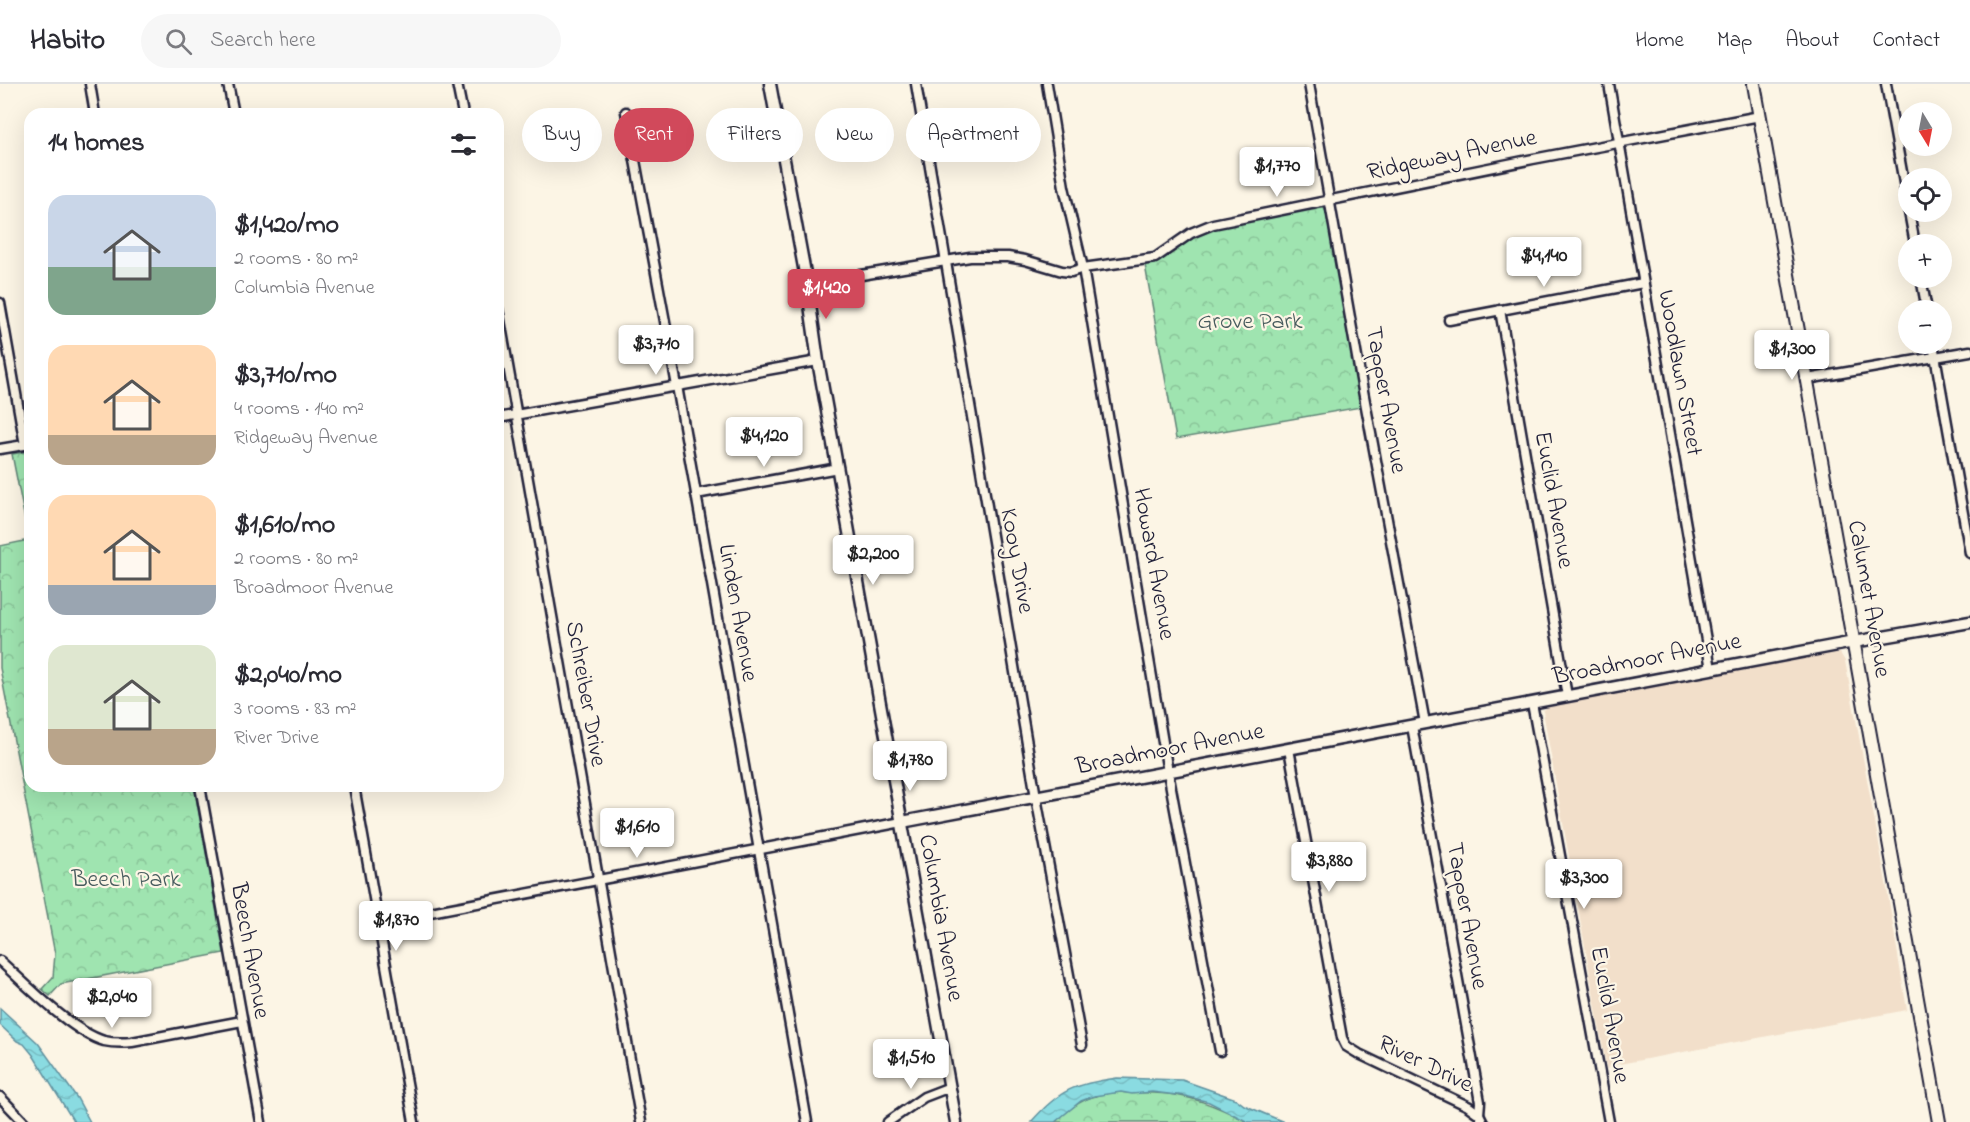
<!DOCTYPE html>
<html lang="en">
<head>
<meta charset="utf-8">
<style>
	:root { --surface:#fff; --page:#f7f7f7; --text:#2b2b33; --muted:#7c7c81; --line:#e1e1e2; --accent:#d1495b }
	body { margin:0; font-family:"Indie Flower",sans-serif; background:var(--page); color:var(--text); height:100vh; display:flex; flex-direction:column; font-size:22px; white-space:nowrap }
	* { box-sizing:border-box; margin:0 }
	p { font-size:20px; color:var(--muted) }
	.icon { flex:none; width:33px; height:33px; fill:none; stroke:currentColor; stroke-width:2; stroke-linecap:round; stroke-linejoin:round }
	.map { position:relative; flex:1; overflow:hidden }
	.drawer { position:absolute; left:24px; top:24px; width:480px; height:684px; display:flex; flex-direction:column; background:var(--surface); border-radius:18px; box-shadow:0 6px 24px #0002 }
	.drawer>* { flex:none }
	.banner { position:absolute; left:522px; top:24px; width:570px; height:54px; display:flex; gap:12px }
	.needle { width:39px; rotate:170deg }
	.controls { position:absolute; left:1898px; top:18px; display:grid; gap:12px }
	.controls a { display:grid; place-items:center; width:54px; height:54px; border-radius:50%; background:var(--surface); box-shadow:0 6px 24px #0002; font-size:30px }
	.price { position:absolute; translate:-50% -51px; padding:0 14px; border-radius:6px; background:#fff; color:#222; font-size:20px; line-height:39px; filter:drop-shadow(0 2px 3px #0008) }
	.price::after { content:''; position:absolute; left:50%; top:36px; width:18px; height:14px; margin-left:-9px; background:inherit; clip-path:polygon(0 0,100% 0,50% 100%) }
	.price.on { background:var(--accent); color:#fff }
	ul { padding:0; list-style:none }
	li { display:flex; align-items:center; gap:18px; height:150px; padding:0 24px }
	li span { display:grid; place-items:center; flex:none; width:168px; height:120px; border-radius:18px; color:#555 }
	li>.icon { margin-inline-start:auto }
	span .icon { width:72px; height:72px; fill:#fffc; stroke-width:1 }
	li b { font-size:26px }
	h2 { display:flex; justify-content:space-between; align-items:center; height:72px; padding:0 24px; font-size:26px }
	.pill { padding:0 21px; border-radius:27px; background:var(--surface); box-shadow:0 6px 24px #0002; font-size:21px; line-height:54px }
	.pill.on { background:var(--accent); color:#fff }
	header { display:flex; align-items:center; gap:36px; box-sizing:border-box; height:84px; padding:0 30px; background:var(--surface); border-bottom:2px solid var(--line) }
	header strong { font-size:28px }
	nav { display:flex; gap:33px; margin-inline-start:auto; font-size:21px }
	.search { width:420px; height:54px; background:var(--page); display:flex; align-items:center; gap:15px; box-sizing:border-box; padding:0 21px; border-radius:33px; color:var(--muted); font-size:22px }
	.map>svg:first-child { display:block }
	.built { fill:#f2dfca }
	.park { fill:url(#park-crowns); stroke:#608376; stroke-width:1.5 }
	.water { fill:url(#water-waves); stroke:#60919f; stroke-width:1.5 }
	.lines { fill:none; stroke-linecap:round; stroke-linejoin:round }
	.minor-casing { stroke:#22223b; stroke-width:13 }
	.tertiary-casing { stroke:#22223b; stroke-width:15 }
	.secondary-casing { stroke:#22223b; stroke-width:16 }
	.minor { stroke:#fcf5e5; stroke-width:8 }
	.tertiary { stroke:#fcf5e5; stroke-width:10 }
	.secondary { stroke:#fcf5e5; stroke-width:12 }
	.labels { text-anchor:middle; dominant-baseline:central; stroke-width:4.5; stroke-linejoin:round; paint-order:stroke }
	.street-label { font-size:24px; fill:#22223b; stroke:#fcf5e5 }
	.park-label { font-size:24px; fill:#485c5e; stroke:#fcf5e5 }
</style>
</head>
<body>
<header>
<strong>Habito</strong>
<div class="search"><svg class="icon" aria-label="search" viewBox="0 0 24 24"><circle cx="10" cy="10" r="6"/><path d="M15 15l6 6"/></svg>Search here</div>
<nav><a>Home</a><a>Map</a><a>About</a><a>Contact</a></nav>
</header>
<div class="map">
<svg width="1970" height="1038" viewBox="0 0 1970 1038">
	<defs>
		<pattern id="park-crowns" width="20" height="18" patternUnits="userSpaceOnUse" patternTransform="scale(1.5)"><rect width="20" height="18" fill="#9fe4b0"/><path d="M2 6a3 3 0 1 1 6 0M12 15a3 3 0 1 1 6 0" fill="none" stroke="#89c398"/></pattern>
		<pattern id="water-waves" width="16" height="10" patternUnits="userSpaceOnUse" patternTransform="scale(1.5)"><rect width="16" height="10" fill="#8adbe1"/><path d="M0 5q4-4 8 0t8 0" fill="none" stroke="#77bcc2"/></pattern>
	</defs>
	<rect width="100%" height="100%" fill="#fcf5e5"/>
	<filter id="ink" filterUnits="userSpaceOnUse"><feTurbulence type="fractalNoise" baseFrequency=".0167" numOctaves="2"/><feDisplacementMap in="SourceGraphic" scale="12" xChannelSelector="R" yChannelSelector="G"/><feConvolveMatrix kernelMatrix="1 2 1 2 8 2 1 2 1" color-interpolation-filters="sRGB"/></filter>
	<g filter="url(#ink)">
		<polygon class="built" points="1832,569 1840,569 1845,577 1884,787 1907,926 1609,982 1607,986 1543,627 1547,623"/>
		<g class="park">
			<path d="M1319 122 1324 124 1326 128 1361 323 1176 355 1145 181C1169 175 1183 157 1202 145Z"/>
			<polygon points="30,367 30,702 194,702 224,869 61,900 50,912 42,905 53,893 55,870 0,584 0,462 29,456 12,370"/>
			<path d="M1121 1008C1132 1010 1143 1008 1154 1009 1189 1010 1217 1022 1248 1038H1055C1077 1017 1091 1010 1121 1008Z"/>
		</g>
		<g class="water">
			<polygon points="0,924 38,959 77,1014 90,1038 74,1038 33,971 24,960 17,957 0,941"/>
			<path d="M1117 994 1182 996 1236 1015 1244 1021 1284 1038H1248L1209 1018 1185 1012 1152 1008 1132 1010 1121 1008 1094 1012 1081 1017 1055 1038H1031C1060 1005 1075 1000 1117 994Z"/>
		</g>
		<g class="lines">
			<g class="minor-casing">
				<g id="minor">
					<polyline points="90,0 95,30"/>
					<polyline points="228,0 234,30"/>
					<polyline points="457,0 463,30"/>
					<polyline points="916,0 1036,713 1082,961"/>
					<polyline points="1047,0 1064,103 1083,184 1168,688 1220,967"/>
					<polyline points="1309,0 1361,296 1425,639"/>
					<polyline points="1609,0 1711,585"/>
					<polyline points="1886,0 1908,121"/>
					<polyline points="626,28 677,302 807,1038"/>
					<polyline points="1909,128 1915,160"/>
					<polyline points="1921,194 1927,226"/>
					<polyline points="807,200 970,173 1008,173 1025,176 1062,187 1071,188 1083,184 1155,174 1191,149 1213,140 1533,75 1760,32"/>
					<polyline points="0,219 25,361"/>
					<polyline points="498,225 641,1038"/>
					<polyline points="1500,226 1567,612"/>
					<polyline points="1449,236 1643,199"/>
					<polyline points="1933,260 1970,469"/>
					<polyline points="1807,295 1970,267"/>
					<polyline points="498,334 818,277"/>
					<polyline points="0,365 30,360"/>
					<polyline points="696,410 838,384"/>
					<polyline points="1532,619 1609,1038"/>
					<polyline points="1412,642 1480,1018 1479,1030"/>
					<polyline points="1289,665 1342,954 1346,962 1359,970 1468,1022 1479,1030 1483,1038"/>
					<polyline points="200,702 261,1038"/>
					<polyline points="354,702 414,1038"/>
					<polyline points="378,838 902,738"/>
					<path d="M0 877C26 900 72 948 104 957 113 959 122 959 132 958L242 937"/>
					<polyline points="0,1013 24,1038"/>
					<polyline points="888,1038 924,1013 950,1003"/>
				</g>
			</g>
			<g class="tertiary-casing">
				<g id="tertiary">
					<polyline points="770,0 807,200 818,277 956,1038"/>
					<polyline points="902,738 1854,558 1970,538"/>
				</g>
			</g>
			<g class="secondary-casing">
				<polyline id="secondary" points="1754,0 1939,1038"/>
			</g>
			<use href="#minor" class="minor"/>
			<use href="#tertiary" class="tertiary"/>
			<use href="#secondary" class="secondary"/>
		</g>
	</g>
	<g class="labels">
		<g class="street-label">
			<text transform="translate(1452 72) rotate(-12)">Ridgeway Avenue</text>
			<text transform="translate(1679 289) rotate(80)">Woodlawn Street</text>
			<text transform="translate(1385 316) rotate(80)">Tapper Avenue</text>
			<text transform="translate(1553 416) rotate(80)">Euclid Avenue</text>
			<text transform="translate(1016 477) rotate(80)">Kooy Drive</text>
			<text transform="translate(1153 480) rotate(80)">Howard Avenue</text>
			<text transform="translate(1868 515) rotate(80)">Calumet Avenue</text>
			<text transform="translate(737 529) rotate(80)">Linden Avenue</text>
			<text transform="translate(1647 576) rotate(-11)">Broadmoor Avenue</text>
			<text transform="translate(585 610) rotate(80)">Schreiber Drive</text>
			<text transform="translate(1170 666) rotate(-11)">Broadmoor Avenue</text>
			<text transform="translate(1466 832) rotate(80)">Tapper Avenue</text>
			<text transform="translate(940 834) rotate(80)">Columbia Avenue</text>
			<text transform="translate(249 867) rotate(80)">Beech Avenue</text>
			<text transform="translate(1609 931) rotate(80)">Euclid Avenue</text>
			<text transform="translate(1425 981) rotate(26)">River Drive</text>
		</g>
		<g class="park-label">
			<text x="1250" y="238">Grove Park</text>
			<text x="126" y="796">Beech Park</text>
		</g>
	</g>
</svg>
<div class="controls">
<a><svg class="needle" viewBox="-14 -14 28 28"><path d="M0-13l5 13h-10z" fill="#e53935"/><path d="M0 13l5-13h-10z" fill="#7c7c81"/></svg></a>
<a><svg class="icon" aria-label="locate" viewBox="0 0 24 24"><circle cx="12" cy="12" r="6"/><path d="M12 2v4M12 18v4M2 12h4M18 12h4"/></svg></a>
<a>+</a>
<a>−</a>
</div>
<b class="price" style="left:1277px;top:114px">$1,770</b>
<b class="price" style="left:1544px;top:204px">$4,140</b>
<b class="price on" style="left:826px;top:236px">$1,420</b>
<b class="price" style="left:656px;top:292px">$3,710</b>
<b class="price" style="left:1792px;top:297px">$1,300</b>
<b class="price" style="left:764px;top:384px">$4,120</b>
<b class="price" style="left:873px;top:502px">$2,200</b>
<b class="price" style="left:910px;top:708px">$1,780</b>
<b class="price" style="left:637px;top:775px">$1,610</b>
<b class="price" style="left:1329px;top:809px">$3,880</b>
<b class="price" style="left:1584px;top:826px">$3,300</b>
<b class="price" style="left:396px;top:868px">$1,870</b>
<b class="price" style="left:112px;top:945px">$2,040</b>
<b class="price" style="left:911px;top:1006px">$1,510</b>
<div class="banner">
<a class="pill">Buy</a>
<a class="pill on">Rent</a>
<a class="pill">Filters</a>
<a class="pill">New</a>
<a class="pill">Apartment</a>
</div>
<section class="drawer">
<h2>14 homes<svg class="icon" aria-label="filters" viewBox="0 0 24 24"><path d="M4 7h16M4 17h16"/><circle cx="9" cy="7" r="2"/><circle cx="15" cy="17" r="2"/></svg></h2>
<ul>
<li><span style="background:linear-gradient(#c9d6e8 60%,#7fa58c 0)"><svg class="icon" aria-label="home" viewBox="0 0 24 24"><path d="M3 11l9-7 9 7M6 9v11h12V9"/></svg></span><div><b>$1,420/mo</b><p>2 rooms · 80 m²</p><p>Columbia Avenue</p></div></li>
<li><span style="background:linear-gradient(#ffd9b3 75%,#b9a48a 0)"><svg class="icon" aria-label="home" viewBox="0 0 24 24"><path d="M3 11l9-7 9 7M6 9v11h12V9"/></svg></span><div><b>$3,710/mo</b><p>4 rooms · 140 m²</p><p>Ridgeway Avenue</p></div></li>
<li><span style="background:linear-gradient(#ffd9b3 75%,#9aa5b1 0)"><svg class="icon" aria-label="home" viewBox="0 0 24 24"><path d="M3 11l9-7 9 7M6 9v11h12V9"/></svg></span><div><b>$1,610/mo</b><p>2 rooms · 80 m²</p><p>Broadmoor Avenue</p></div></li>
<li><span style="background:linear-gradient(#dfe7d0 70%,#b9a48a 0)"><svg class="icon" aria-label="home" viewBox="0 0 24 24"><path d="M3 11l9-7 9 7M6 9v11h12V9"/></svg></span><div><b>$2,040/mo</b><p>3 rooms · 83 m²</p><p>River Drive</p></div></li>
</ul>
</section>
</div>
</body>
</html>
